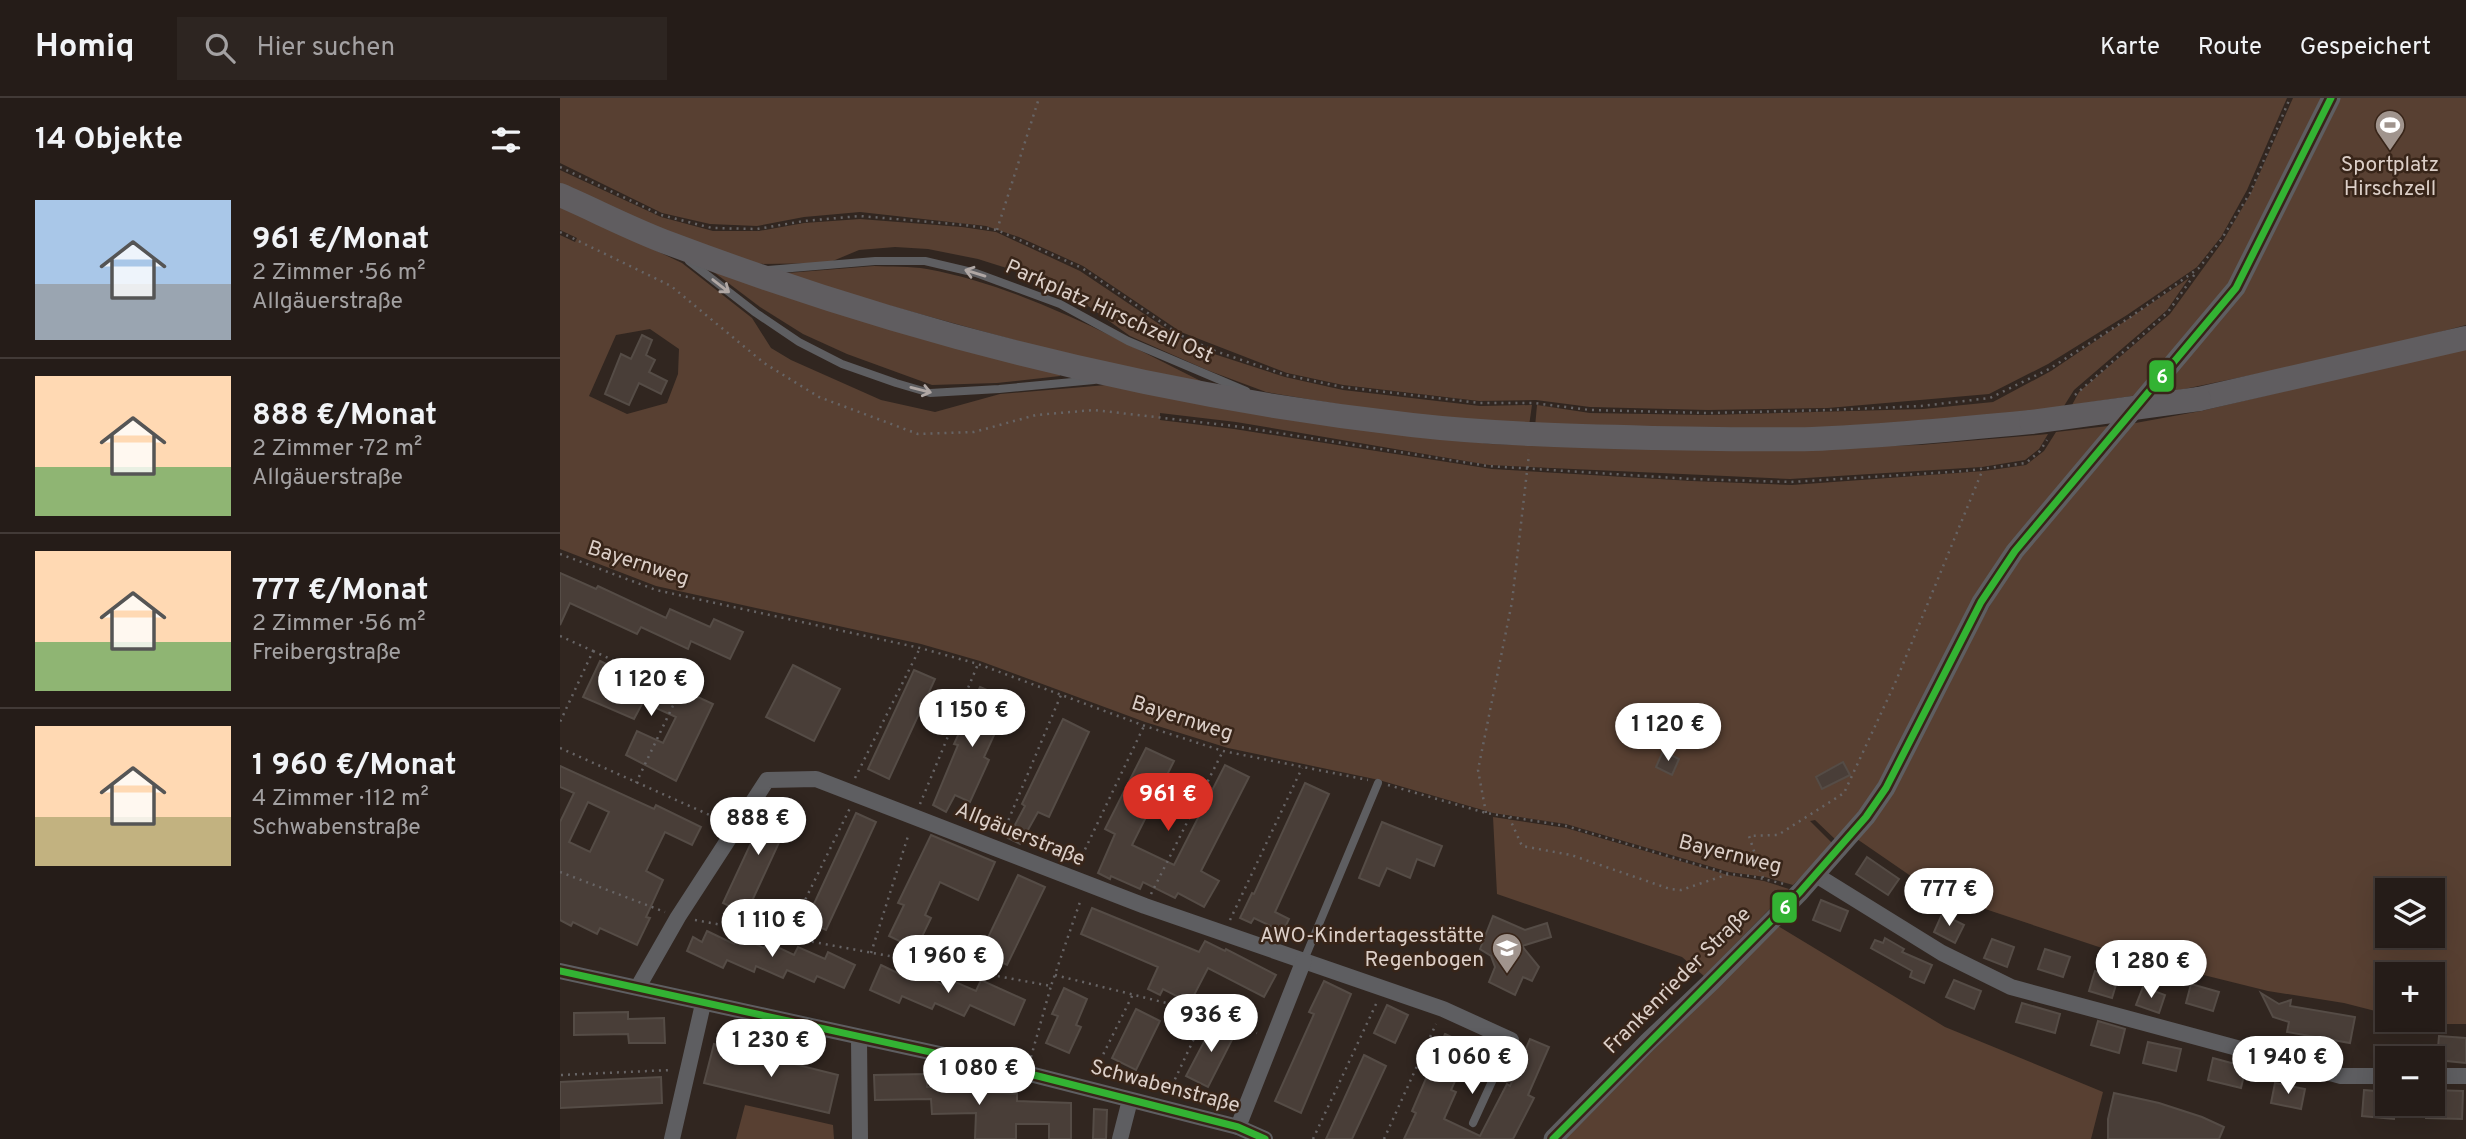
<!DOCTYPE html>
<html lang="de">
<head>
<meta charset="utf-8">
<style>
	:root { --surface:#251c18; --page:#2d2521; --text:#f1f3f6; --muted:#a3a1a2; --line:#423a37; --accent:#d93025 }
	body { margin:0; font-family:Overpass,sans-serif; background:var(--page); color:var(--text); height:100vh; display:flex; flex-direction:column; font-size:26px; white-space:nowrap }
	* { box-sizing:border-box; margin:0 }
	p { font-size:23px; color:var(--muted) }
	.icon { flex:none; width:38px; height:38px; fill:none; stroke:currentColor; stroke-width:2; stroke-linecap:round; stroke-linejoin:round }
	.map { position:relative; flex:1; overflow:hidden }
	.panel { display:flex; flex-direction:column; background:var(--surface); width:560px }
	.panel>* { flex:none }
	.fabs { position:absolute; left:1815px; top:780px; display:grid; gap:14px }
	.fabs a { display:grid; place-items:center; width:70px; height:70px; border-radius:0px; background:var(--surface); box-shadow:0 7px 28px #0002,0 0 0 2px var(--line); font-size:35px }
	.price { position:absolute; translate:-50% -60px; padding:0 16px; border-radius:24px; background:#fff; color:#222; font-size:23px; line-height:46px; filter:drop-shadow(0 2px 4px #0008) }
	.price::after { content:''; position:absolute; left:50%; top:42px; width:21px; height:16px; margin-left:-10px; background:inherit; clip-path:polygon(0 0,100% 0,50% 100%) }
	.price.current { background:var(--accent); color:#fff }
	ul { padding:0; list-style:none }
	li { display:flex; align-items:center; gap:21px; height:175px; padding:0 35px }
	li+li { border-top:2px solid var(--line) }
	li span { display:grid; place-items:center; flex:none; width:196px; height:140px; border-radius:0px; color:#555 }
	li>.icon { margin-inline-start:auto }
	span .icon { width:84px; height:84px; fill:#fffc; stroke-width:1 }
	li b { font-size:30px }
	h2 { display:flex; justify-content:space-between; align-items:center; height:84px; padding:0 35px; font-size:30px }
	header { display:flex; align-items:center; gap:42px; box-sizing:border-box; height:98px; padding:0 35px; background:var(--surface); border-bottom:2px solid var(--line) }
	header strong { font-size:33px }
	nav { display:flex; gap:38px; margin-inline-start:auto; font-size:24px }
	.search { width:490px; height:63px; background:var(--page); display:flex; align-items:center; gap:18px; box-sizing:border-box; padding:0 24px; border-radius:0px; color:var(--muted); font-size:26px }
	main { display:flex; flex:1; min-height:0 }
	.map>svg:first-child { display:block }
	.green { fill:#584032; fill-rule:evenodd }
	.building { fill:#493e38; stroke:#554c46; stroke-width:2; fill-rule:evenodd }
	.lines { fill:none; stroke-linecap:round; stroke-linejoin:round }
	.path { stroke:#676465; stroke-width:2.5; stroke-dasharray:2 5; stroke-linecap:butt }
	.service { stroke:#5e5e61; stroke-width:8 }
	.minor { stroke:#5e5e61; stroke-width:16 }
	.tertiary { stroke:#5e5e61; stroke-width:19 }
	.primary { stroke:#605d60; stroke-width:24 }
	.primary-bridge { stroke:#605d60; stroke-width:24 }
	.bus-1-casing { stroke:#382519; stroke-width:12 }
	.bus-1 { stroke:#33b333; stroke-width:7 }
	.oneway { stroke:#b0a7a4 }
	.labels { text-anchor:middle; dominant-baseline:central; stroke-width:5; stroke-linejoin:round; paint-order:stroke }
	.poi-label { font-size:21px; fill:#dccfc8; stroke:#382519 }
	.street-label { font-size:21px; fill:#dccfc8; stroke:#382519 }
	.line-badge { stroke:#382519; stroke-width:2.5 }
	.badge-label { font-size:19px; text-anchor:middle; font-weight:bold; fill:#fff }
</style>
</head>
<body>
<header>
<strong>Homiq</strong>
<div class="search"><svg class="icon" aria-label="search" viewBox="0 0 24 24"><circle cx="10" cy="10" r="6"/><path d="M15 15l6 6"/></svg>Hier suchen</div>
<nav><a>Karte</a><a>Route</a><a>Gespeichert</a></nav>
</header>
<main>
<section class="panel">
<h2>14 Objekte<svg class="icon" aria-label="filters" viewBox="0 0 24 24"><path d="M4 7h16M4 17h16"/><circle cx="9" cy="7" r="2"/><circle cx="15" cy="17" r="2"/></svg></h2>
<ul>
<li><span style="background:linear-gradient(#a9c7e8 60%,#9aa5b1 0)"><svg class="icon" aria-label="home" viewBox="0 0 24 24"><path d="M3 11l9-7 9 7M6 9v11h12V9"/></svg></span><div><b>961 €/Monat</b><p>2 Zimmer · 56 m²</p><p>Allgäuerstraße</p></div></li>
<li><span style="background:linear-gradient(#ffd9b3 65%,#8fb573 0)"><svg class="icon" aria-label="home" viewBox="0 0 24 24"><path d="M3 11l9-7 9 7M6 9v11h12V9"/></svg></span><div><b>888 €/Monat</b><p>2 Zimmer · 72 m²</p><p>Allgäuerstraße</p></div></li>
<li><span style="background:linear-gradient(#ffd9b3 65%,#8fb573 0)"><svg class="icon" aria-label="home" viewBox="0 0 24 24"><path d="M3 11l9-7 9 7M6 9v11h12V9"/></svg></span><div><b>777 €/Monat</b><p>2 Zimmer · 56 m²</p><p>Freibergstraße</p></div></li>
<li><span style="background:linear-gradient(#ffd9b3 65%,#c2b280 0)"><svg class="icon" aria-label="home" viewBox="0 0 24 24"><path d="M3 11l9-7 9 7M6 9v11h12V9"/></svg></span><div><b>1 960 €/Monat</b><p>4 Zimmer · 112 m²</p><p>Schwabenstraße</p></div></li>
</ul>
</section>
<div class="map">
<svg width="1906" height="1041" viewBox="0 0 1906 1041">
	<rect width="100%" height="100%" fill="#312620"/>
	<g class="green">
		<polygon points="0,0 1727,0 1687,92 1661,139 1637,169 1567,217 1488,266 1429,296 1268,310 1148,312 1030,309 976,302 919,303 783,287 727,275 621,234 523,168 459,139 426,128 300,114 244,119 197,128 150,126 102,115 0,65"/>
		<polygon points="1733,0 1764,0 1671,187 1579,297 1512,307 1519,294 1610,216 1663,143 1691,95"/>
		<polygon points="1779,0 1906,0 1906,227 1812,252 1595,297 1680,192"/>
		<polygon points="0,72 101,119 153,133 199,133 244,125 300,121 402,129 436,134 520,173 620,240 654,256 725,279 783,292 920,308 972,307 969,328 855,319 706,294 647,272 570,238 510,195 456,173 418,161 368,151 335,149 299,152 268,165 193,166 157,154 0,89"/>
		<path d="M0 107 122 165 192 220 211 250 231 262 321 302 375 314 440 296 558 286 746 323 931 346 1090 351 1251 350 1360 347 1488 336 1479 351 1465 362 1422 369 1230 381 929 367 676 324 600 315V322L674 331 932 371 1132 383 1232 387 1424 373 1466 367 1484 353 1496 334 1557 327 1449 448 1321 687 1277 743 1255 722 1250 723 1274 747 1233 787 1205 779 1169 774 1006 726 933 715 819 682 668 650 585 624 420 563 361 546 96 488 0 451V137L15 144 17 140 0 132ZM90 231 119 251 118 276 107 305 67 316 29 298 56 237Z"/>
		<path d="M314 168C331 169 350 168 367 171 469 190 561 244 653 289L563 272 215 176Z"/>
		<polygon points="151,172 499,274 500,278 437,285 372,287 287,256 243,236 200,209"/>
		<polygon points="1629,180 1607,212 1514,292 1504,308 1470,314 1253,331 975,329 977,307 1030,315 1147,317 1363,311 1433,304 1491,273"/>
		<path d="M1906 250V926H1866L1852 922H1872V877H1827V916L1784 905 1708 893 1563 857 1374 794 1297 741 1460 455 1570 326 1641 313ZM1827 793H1872V838H1827Z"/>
		<polygon points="933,719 1006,730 1168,777 1204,783 1229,791 1144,878 1122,859 937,796"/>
		<polygon points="1218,828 1385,929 1543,994 1531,1041 1004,1041"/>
		<polygon points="185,1007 273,1027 274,1041 176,1041"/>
	</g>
	<g class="building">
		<polygon points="82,237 92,242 86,257 95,262 89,274 107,283 101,296 79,285 69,307 45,296 61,256 71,261"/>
		<polygon points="0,475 36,491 38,488 106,520 110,511 150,529 154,521 183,534 170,561 131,543 128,551 81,529 77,536 10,505 0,527"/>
		<polygon points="40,563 123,603 127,594 153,606 116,683 66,657 77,633 103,645 116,619 83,604 74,621 23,599"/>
		<polygon points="233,567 280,591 254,643 206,619"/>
		<polygon points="354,572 375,581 329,681 308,671"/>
		<polygon points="420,589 450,602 424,659 429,662 410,704 395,697 386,714 373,707 398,647 394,646"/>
		<polygon points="503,621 529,634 489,719 478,714 460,746 448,740 465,708 462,706"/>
		<polygon points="586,650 614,663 572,747 614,767 665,667 689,679 641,773 659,783 644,809 618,795 615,800 583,784 580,791 551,778 550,781 538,775 555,736 545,731"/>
		<polygon points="1103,653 1119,661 1112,677 1096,669"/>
		<polygon points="1283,664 1290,677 1262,691 1256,679"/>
		<path d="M0 668 94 711 96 707 141 729 132 747 105 734 86 773 103 782 86 819 90 820 77 847 40 830 37 836 13 824 11 828 0 822V724L14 695 0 689ZM28 704 49 714 30 754 9 744Z"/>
		<polygon points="745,685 769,696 715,814 729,821 723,834 694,820 691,825 680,820 692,795 694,796"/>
		<polygon points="211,702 234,712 186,816 163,805"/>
		<polygon points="296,715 316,724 266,832 246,823"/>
		<polygon points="822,724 882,748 874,768 857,761 850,780 827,770 819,788 799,780"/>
		<polygon points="371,737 435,764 418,802 380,784 365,817 371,820 356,851 329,838 344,807 338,805"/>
		<polygon points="1307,759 1339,781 1328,797 1296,776"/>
		<polygon points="458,777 485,789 447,867 421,854"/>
		<polygon points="1261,802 1288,813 1280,833 1253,822"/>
		<polygon points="532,810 639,854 645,843 665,853 666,851 716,877 704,899 648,870 630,905 603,891 600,897 588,891 598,869 521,836"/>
		<polygon points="1382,816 1404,827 1395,845 1374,834"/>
		<polygon points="933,818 965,832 987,825 991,839 962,848 979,869 972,883 963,879 955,897 929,884 935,869 931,858 920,851"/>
		<polygon points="147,833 174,846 178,838 204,850 207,844 234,857 238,849 265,861 268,854 295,867 284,890 257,878 254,884 227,872 223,880 196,868 194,874 167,862 163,870 127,853 133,839 142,844"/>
		<polygon points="1325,840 1344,851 1342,854 1372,867 1364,885 1350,879 1352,873 1311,850 1315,842 1323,845"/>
		<polygon points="1432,841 1454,849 1447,869 1424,860"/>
		<polygon points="1485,851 1510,859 1503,879 1478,871"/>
		<polygon points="321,867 350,881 354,873 383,887 386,880 416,893 421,882 465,902 454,927 410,907 404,918 375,905 372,911 342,898 339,905 310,892"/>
		<polygon points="1535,873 1558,880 1552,900 1529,893"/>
		<polygon points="1394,882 1421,893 1414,911 1386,899"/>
		<polygon points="764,883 791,896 741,1015 715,1003 754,916 749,914"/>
		<polygon points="1631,886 1659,894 1653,913 1626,905"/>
		<polygon points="1583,889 1605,897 1599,915 1576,907"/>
		<polygon points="504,890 527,901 516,927 521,929 509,955 486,945 498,918 492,916"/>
		<polygon points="1701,895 1719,906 1731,902 1730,908 1795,919 1790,945 1727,934 1729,924 1713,919"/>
		<polygon points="1462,905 1500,916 1495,935 1456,924"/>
		<polygon points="827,907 848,917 835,945 814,935"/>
		<polygon points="576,911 600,923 576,972 552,960"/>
		<polygon points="68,914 68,921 104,920 105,945 69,945 68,936 14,937 14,915"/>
		<polygon points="655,923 676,934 648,989 626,978"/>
		<polygon points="1538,923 1565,931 1559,955 1531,947"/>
		<polygon points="885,936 911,948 891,992 896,994 884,1021 920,1038 947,986 950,988 970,941 989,949 968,997 974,1000 953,1041 844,1041 856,1015 852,1013"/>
		<polygon points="1879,938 1906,940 1906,965 1877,962"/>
		<polygon points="1588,944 1621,951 1616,973 1583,965"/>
		<polygon points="154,946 278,977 269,1015 144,985"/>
		<polygon points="804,957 826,968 792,1041 766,1041"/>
		<polygon points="1653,960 1686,969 1681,990 1648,982"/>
		<polygon points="367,976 367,989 412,989 412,993 457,996 457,1003 511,1005 511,1041 489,1041 489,1026 456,1026 456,1041 415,1041 416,1015 372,1016 371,1001 315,1002 314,977"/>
		<polygon points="101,979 102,1005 0,1010 0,984"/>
		<polygon points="1715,985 1745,991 1741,1011 1711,1005"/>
		<polygon points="1804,992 1827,994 1827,1006 1835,1006 1834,1021 1802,1018"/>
		<polygon points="1872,992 1903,993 1902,1021 1866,1020 1866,1006 1872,1006"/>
		<polygon points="1554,995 1599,1005 1642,1019 1664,1029 1659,1041 1548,1041 1548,1021"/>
		<polygon points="534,1011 547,1012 546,1041 533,1041"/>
	</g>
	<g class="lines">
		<g class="path">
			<polyline points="0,69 101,117 152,130 197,131 244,123 300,118 405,127 437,132 522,170 620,237 655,253 726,277 782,289 920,305 974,305 1030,312 1148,315 1269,312 1361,308 1430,300 1489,271 1569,220 1639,170 1661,142 1690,95 1730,0"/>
			<polyline points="437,132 479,0"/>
			<polyline points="0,134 111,188 204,265 259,299 358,336 414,334 476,317 534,312 674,328 928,368 1132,381 1231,384 1405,373 1466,365 1480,353 1487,342"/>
			<polyline points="1515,297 1608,214 1637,173"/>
			<polyline points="0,456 96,492 360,550 418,566 585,628 663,653 808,682"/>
			<polyline points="0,538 33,553 0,624"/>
			<polyline points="33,553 120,593 76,685"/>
			<polyline points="0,650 163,723"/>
			<polyline points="295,680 360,550"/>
			<polyline points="828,687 926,715 1006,728 1169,776 1191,778 1224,786"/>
			<polyline points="360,706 418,566"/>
			<polyline points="926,715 918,672 952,504 969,356"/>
			<polyline points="949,719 962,748 1011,757 1110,791 1121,792 1169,776"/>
			<polyline points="443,735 501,597"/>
			<polyline points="519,764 584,628"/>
			<polyline points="0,774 105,814"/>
			<polyline points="1203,780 1189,738 1218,737 1284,695 1336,583 1423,371"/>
			<polyline points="591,796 663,653"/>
			<polyline points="135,822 491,888 521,801"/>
			<polyline points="670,822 742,670"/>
			<polyline points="227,839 290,710"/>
			<polyline points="311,855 349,735"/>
			<polyline points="495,877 646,915 697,935"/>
			<polyline points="471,959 491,888"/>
			<polyline points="534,975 573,896"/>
			<polyline points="1,977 111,972"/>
			<polyline points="609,994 646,915"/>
			<polyline points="753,1041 817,904"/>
			<polyline points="824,1041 876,926"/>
		</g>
		<g class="service">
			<polyline points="129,163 196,215 239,244 282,266 336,285 370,295 439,291 534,282"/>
			<polyline points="208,172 315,163 365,163 416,175 500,206 568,243 686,293"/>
			<polyline points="744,862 818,685"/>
			<polyline points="913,1025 951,942"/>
		</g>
		<g class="minor">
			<polyline points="1256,777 1382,855 1451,889 1781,978 1827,978"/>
			<polyline points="0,873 466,975 678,1029 705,1041"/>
			<polyline points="78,889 118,819 207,682 256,681 585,808 883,911 951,942"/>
			<polyline points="299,940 300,1041"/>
			<polyline points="1872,978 1906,978"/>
			<polyline points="678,1029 744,862"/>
			<polyline points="112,1041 143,906"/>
			<polyline points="560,1041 570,1002"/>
		</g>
		<polyline class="tertiary" points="993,1041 1088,944 1151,884 1240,794 1306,719 1326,690 1421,504 1455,453 1676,190 1771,0"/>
		<g class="primary">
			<path d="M0 97C37 113 73 132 111 146 350 236 598 298 852 327 932 336 1013 338 1093 340 1146 341 1200 342 1252 341 1326 338 1399 331 1471 324"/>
			<polyline points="1639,301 1906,240"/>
		</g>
		<polyline class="primary-bridge" points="1471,324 1639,301"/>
		<g class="bus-1-casing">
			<g id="bus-1">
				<polyline points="0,873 466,975 678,1029 705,1041"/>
				<polyline points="993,1041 1240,794 1306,719 1326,690 1421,504 1455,453 1676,190 1771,0"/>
			</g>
		</g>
		<use href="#bus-1" class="bus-1"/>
	</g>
	<defs><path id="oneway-shaft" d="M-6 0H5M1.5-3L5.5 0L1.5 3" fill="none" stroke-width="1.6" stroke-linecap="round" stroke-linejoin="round" transform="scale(1.75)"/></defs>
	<g class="oneway">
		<use href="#oneway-shaft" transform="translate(415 175) rotate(-163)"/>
		<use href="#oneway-shaft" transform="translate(161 188) rotate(38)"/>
		<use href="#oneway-shaft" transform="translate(361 292) rotate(14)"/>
	</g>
	<defs>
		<g id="stadium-pin" transform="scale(1.575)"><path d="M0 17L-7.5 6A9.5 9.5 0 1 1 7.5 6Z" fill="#a0948d" stroke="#382519"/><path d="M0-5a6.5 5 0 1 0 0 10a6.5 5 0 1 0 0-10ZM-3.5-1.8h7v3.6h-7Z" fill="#fff"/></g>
		<g id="school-pin" transform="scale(1.575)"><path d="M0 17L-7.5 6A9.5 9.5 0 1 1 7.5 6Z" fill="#a0948d" stroke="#382519"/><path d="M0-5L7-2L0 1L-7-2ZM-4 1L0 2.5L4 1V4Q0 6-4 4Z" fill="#fff"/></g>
	</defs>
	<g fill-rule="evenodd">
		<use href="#stadium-pin" x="1830" y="27"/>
		<use href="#school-pin" x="947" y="850"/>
	</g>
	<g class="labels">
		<g class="poi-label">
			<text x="1830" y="67">Sportplatz<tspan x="1830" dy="24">Hirschzell</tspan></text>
			<text x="924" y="838" text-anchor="end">AWO-Kindertagesstätte<tspan x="924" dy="24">Regenbogen</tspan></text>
		</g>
		<g class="street-label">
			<text transform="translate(549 214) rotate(24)">Parkplatz Hirschzell Ost</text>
			<text transform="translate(78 466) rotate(18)">Bayernweg</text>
			<text transform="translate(622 621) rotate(18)">Bayernweg</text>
			<text transform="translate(460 737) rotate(22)">Allgäuerstraße</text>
			<text transform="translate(1170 757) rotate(14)">Bayernweg</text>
			<text transform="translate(1118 883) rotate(-45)">Frankenrieder Straße</text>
			<text transform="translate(605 989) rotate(15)">Schwabenstraße</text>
		</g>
	</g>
	<g class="line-badge">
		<rect x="1588" y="261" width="27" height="34" rx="7" fill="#33b333"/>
		<rect x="1211" y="793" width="27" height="33" rx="7" fill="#33b333"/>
	</g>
	<g class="badge-label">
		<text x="1602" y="285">6</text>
		<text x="1225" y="816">6</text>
	</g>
</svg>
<div class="fabs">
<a><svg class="icon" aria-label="layers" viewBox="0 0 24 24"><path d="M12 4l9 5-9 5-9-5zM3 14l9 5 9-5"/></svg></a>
<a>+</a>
<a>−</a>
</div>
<b class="price" style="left:91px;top:620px">1 120 €</b>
<b class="price" style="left:412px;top:651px">1 150 €</b>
<b class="price" style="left:1108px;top:665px">1 120 €</b>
<b class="price current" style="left:608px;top:735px">961 €</b>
<b class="price" style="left:198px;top:759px">888 €</b>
<b class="price" style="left:1389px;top:830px">777 €</b>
<b class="price" style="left:212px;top:861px">1 110 €</b>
<b class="price" style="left:388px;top:897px">1 960 €</b>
<b class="price" style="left:1591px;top:902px">1 280 €</b>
<b class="price" style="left:651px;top:956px">936 €</b>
<b class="price" style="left:211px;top:981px">1 230 €</b>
<b class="price" style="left:912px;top:998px">1 060 €</b>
<b class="price" style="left:1728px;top:998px">1 940 €</b>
<b class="price" style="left:419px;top:1009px">1 080 €</b>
</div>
</main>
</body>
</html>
